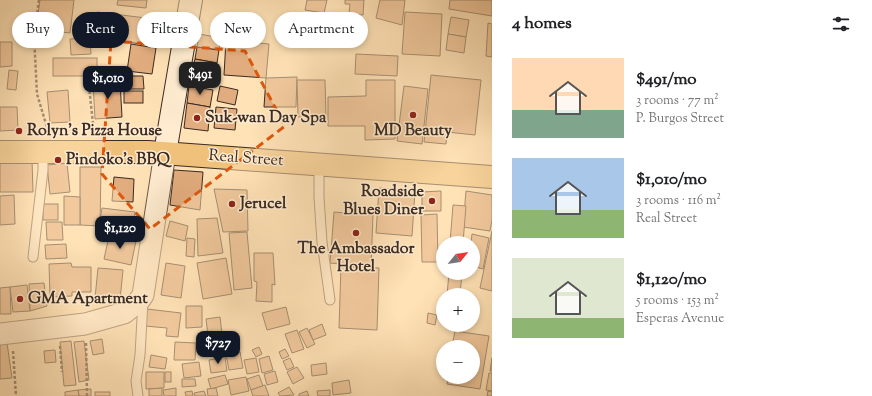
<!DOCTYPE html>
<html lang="en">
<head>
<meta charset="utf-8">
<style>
	:root { --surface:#fff; --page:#f2f2f2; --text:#202124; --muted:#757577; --accent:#111827 }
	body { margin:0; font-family:"Sorts Mill Goudy",serif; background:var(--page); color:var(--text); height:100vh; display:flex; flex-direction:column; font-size:15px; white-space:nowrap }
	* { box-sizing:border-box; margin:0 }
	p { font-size:13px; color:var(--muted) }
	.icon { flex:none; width:22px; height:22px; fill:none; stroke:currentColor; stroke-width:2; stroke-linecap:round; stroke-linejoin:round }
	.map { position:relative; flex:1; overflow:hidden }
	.panel { display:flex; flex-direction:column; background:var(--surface); width:380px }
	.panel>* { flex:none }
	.top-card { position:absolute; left:12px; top:12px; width:380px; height:36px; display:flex; gap:8px }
	.needle { width:26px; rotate:60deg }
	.buttons { position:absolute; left:436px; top:236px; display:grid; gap:8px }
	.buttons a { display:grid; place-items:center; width:44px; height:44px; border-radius:50%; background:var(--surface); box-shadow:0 2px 6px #0003; font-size:20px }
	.price { position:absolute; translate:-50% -34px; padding:0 9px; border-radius:8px; background:var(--accent); color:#fff; font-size:13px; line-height:26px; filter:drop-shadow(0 1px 2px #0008) }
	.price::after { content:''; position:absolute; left:50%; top:24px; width:12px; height:9px; margin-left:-6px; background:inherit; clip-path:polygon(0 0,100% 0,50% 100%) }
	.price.active { background:#222; color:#fff }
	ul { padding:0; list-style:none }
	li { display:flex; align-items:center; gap:12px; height:100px; padding:0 20px }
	li span { display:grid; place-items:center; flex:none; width:112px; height:80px; border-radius:0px; color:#555 }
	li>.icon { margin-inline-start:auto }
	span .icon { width:48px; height:48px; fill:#fffc; stroke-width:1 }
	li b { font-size:17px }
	h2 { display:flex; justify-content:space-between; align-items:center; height:48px; padding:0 20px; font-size:17px }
	.chip { padding:0 14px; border-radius:18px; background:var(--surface); box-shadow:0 2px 6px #0003; font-size:14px; line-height:36px }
	.chip.active { background:var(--accent); color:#fff }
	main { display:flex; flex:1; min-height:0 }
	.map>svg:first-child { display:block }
	.building { fill:#e1ac7e; stroke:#3b2b23 }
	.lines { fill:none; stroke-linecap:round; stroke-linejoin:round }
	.service-casing { stroke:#6c5948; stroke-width:11 }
	.tertiary-casing { stroke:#6c5948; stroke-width:23 }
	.secondary-casing { stroke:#3b2b23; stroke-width:24 }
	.primary-casing { stroke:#3b2b23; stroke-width:24 }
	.path { stroke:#3b2b23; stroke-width:2.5; stroke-dasharray:3 2; stroke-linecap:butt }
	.service { stroke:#ffecd0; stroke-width:9 }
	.tertiary { stroke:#ffecd0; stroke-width:21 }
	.secondary { stroke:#ffecd0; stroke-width:22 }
	.primary { stroke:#f0c17b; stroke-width:22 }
	.marked { fill:none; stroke:#df570d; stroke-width:3; stroke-dasharray:8 5; stroke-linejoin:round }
	.poi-dot { fill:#8f2418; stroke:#ffecd0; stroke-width:1.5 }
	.labels { text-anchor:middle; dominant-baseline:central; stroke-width:3; stroke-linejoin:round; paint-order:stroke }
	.poi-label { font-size:16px; font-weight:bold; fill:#3b2b23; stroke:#ffecd0; text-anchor:start }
	.street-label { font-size:16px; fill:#3b2b23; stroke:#ffecd0 }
</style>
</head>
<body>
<main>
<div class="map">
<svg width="492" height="396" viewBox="0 0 492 396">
	<rect width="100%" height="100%" fill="#ffe2b6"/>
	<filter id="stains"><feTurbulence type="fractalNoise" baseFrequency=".005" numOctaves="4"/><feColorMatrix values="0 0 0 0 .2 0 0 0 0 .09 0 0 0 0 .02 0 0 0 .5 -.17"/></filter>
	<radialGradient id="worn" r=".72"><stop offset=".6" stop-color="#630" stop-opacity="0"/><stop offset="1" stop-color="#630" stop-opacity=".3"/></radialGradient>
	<g class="building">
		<polygon points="40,0 74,0 70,33 36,29"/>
		<polygon points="118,0 147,0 146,8 117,5"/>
		<polygon points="307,0 327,0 324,13 305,10"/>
		<polygon points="345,0 364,0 363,15 349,14 350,4 345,4"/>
		<polygon points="380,0 405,0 402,25 376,18"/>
		<polygon points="450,0 492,0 492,16 449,9"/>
		<polygon points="97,12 146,18 142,44 94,37"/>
		<polygon points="405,12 442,14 440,56 402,54"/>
		<polygon points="451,17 469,20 466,37 448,34"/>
		<polygon points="488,23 492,24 492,57 486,56"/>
		<polygon points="199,34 221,38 219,50 197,47"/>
		<polygon points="448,34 466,37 464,53 446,50"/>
		<polygon points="90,38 91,54 71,55 70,39"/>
		<polygon points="226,40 269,44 266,78 224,75"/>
		<polygon points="0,42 12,42 12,66 0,67"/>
		<polygon points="131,44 156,48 152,74 127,71"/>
		<polygon points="197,47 219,50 217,63 195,59"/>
		<polygon points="356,54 398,56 397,76 355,74"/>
		<rect x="53" y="58" width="44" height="18"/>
		<polygon points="195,59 217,63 215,76 192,72"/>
		<polygon points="9,70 18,71 16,90 7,89"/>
		<polygon points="192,72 209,75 206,89 189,86"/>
		<polygon points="431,75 481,80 475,135 447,132 446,144 424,142"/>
		<polygon points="124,76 143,76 144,89 124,89"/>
		<polygon points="297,77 296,107 264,107 266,78"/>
		<polygon points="297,80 325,80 326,116 298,117"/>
		<polygon points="366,80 395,80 395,139 365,140 365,126 328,126 328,97 366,96"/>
		<polygon points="120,81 122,117 95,119 93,83"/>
		<polygon points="189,86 213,90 210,107 187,103"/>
		<polygon points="220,86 238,90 235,105 217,101"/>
		<polygon points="404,86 428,89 422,144 397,141"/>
		<polygon points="68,90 70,122 50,123 47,92"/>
		<rect x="124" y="91" width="19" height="12"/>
		<polygon points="187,103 210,107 208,131 184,128"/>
		<polygon points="0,107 17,107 18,130 0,131"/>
		<polygon points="216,107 237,109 235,130 214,128"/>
		<polygon points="0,160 32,160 33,192 0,192"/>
		<polygon points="67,163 70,192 50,194 47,165"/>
		<polygon points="80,167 101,167 100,226 80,225"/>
		<polygon points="174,170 203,172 200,210 170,205"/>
		<polygon points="114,177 134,179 133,202 112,201"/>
		<polygon points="379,188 415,191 412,236 376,233"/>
		<polygon points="214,189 247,190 248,231 223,232"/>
		<polygon points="441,191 441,211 422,211 422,192"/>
		<polygon points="466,191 492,195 492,220 490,231 463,227"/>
		<polygon points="14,195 15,224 0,225 0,196"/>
		<polygon points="64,196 80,197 80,225 64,225"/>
		<rect x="43" y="204" width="15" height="16"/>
		<polygon points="453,205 466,206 463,243 450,243"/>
		<polygon points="102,208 135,212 133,231 99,227"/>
		<polygon points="334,212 373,215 371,267 330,263"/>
		<polygon points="437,214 438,262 422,262 421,215"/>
		<polygon points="217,218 223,253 198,256 197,219"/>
		<polygon points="170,221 188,226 185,241 166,236"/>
		<polygon points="46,222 62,222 63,240 47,240"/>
		<polygon points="492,231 492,291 480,288"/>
		<polygon points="247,232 252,288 234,290 229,233"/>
		<polygon points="472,234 489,238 483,269 473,266 473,243 471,243"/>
		<polygon points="109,236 136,241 131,265 104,259"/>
		<polygon points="187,238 195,239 194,257 186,256"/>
		<polygon points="66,244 67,258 46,259 45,245"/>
		<polygon points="254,253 273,253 275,285 272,284 272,302 256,301 257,282 254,281"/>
		<polygon points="226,258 232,294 203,299 197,263"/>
		<polygon points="71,263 72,267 91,267 91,292 72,292 72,296 50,297 49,264"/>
		<polygon points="166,263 185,266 181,298 161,295"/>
		<polygon points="341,266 379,268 377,330 339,328"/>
		<polygon points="98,268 123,270 120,300 95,298"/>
		<polygon points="449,273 462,273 460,295 447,295"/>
		<polygon points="44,283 47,306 30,311 29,284"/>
		<polygon points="27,285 30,311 13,312 10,287"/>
		<polygon points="10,287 11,314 0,314 0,288"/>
		<polygon points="186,306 202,306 202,327 186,328"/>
		<polygon points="286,307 290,324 267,330 262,313"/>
		<polygon points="147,309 181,313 178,337 166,336 167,328 145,326"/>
		<polygon points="428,313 437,315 435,325 427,323"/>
		<polygon points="220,317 224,351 210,352 206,319"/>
		<polygon points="322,324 326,335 313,340 309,330"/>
		<polygon points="307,328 315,344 307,348 299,332"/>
		<polygon points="297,330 304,349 292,353 285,334"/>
		<polygon points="455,331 489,336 480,389 447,384 448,377 473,377 473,347 452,347"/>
		<polygon points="102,339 104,353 93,355 90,341"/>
		<polygon points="71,341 76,385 64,386 60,342"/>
		<polygon points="84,341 89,380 79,382 74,342"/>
		<polygon points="175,342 196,343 195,360 174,360"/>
		<polygon points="7,343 12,378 0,379 0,344"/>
		<polygon points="259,347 262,354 256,357 252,350"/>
		<polygon points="285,349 289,356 282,359 279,352"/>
		<polygon points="55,350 56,362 45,363 44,351"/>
		<polygon points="240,352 243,368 229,370 226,354"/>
		<polygon points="151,355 167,358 165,369 149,367"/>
		<polygon points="269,356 273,370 262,373 259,359"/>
		<polygon points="225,357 227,371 211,373 209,360"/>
		<polygon points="256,358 259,372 247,374 244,360"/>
		<polygon points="290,358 294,367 287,370 283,361"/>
		<polygon points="492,358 492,371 490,371"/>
		<polygon points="199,362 201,376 184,378 182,364"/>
		<polygon points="326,363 327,374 312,376 311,365"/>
		<polygon points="297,367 304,378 293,384 287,372"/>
		<polygon points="275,371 278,382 267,385 264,374"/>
		<polygon points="146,372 164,372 164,388 146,389"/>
		<rect x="165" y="372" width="6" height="10"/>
		<polygon points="489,373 492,373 492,391 486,390"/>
		<polygon points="225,375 228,384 211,389 208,379"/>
		<polygon points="259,375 263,386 251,390 247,379"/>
		<polygon points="246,377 249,391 231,395 228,380"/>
		<polygon points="182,379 195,379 196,386 182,387"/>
		<polygon points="349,380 351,393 333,395 332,383"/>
		<polygon points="265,385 269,396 253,396 251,390"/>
		<polygon points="289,387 294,395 280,396 278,393"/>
		<polygon points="162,388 162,396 149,396 149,389"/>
		<polygon points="176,388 176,396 164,396 163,390"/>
		<polygon points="216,388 218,396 208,396 207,389"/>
		<polygon points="91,389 91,396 79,396 78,390"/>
		<polygon points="78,390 79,396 65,396 65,392"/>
		<polygon points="330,390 330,396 318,396 317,391"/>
		<polygon points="192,391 193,396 186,396 185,392"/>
		<polygon points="204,391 206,396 195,396 194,393"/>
		<polygon points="307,391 309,396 299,396 299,394"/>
		<polygon points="488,391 492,392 492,396 487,396"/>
		<rect x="95" y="392" width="15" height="4"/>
	</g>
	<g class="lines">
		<g class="service-casing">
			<g id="service">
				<polyline points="319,164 319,197 322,242 330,300"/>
				<polyline points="33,257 43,170 43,152"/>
				<polyline points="138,396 136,381 140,355 143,300"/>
			</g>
		</g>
		<g class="tertiary-casing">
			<polyline id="tertiary" points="0,334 85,324 124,313 138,302 143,295 165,153"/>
		</g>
		<g class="secondary-casing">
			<polyline id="secondary" points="165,153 191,0"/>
		</g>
		<g class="primary-casing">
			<polyline id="primary" points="0,152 148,152 492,177"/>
		</g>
		<g class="path">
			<polyline points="39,0 34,36 37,94 49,134"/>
			<polyline points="89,86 94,133"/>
			<polyline points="86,343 87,396"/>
			<polyline points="60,346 62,372"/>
			<polyline points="13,351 16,396"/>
		</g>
		<use href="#service" class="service"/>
		<use href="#tertiary" class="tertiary"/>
		<use href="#secondary" class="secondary"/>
		<use href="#primary" class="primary"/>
	</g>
	<path d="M0 0H492V396H0ZM111 41 245 51 285 126 150 229 102 174Z" fill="#ffe2b6" fill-opacity=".55" fill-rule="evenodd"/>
	<path class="marked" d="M111 41 245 51 285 126 150 229 102 174Z"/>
	<g class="poi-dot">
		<circle cx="413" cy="115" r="4"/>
		<circle cx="197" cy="118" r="4"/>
		<circle cx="19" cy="131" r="4"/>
		<circle cx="58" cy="160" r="4"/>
		<circle cx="432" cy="201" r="4"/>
		<circle cx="232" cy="204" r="4"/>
		<circle cx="356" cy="233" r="4"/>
		<circle cx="20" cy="299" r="4"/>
	</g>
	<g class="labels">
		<g class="poi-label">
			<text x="205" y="118">Suk-wan Day Spa</text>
			<text x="27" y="131">Rolyn's Pizza House</text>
			<text x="413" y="131" text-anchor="middle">MD Beauty</text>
			<text x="66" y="160">Pindoko's BBQ</text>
			<text x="424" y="192" text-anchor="end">Roadside<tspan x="424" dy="18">Blues Diner</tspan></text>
			<text x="240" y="204">Jerucel</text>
			<text x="356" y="249" text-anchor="middle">The Ambassador<tspan x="356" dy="18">Hotel</tspan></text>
			<text x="28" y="299">GMA Apartment</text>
		</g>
		<g class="street-label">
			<text transform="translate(246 159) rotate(4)">Real Street</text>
		</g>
	</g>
	<rect width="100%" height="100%" filter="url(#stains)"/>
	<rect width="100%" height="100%" fill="url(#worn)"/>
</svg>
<div class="buttons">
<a><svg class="needle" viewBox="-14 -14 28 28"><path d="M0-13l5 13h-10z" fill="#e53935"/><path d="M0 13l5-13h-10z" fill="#757577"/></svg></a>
<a>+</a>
<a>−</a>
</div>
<b class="price active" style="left:200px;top:96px">$491</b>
<b class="price" style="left:108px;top:100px">$1,010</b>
<b class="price" style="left:120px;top:250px">$1,120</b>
<b class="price" style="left:218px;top:365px">$727</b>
<div class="top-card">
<a class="chip">Buy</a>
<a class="chip active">Rent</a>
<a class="chip">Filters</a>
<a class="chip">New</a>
<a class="chip">Apartment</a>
</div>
</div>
<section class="panel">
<h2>4 homes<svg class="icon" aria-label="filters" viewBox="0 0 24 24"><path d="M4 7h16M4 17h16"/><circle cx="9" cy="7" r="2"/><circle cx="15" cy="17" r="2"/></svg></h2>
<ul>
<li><span style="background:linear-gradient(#ffd9b3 65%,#7fa58c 0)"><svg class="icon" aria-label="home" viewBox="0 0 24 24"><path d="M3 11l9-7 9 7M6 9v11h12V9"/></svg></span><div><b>$491/mo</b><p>3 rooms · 77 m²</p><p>P. Burgos Street</p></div></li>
<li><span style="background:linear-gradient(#a9c7e8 65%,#8fb573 0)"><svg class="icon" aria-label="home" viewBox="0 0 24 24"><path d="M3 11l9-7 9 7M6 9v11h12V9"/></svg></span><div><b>$1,010/mo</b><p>3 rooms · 116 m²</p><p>Real Street</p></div></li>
<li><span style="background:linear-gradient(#dfe7d0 75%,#8fb573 0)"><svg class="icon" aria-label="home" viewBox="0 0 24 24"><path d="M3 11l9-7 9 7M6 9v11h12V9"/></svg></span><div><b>$1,120/mo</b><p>5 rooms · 153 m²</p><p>Esperas Avenue</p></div></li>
</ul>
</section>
</main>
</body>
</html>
